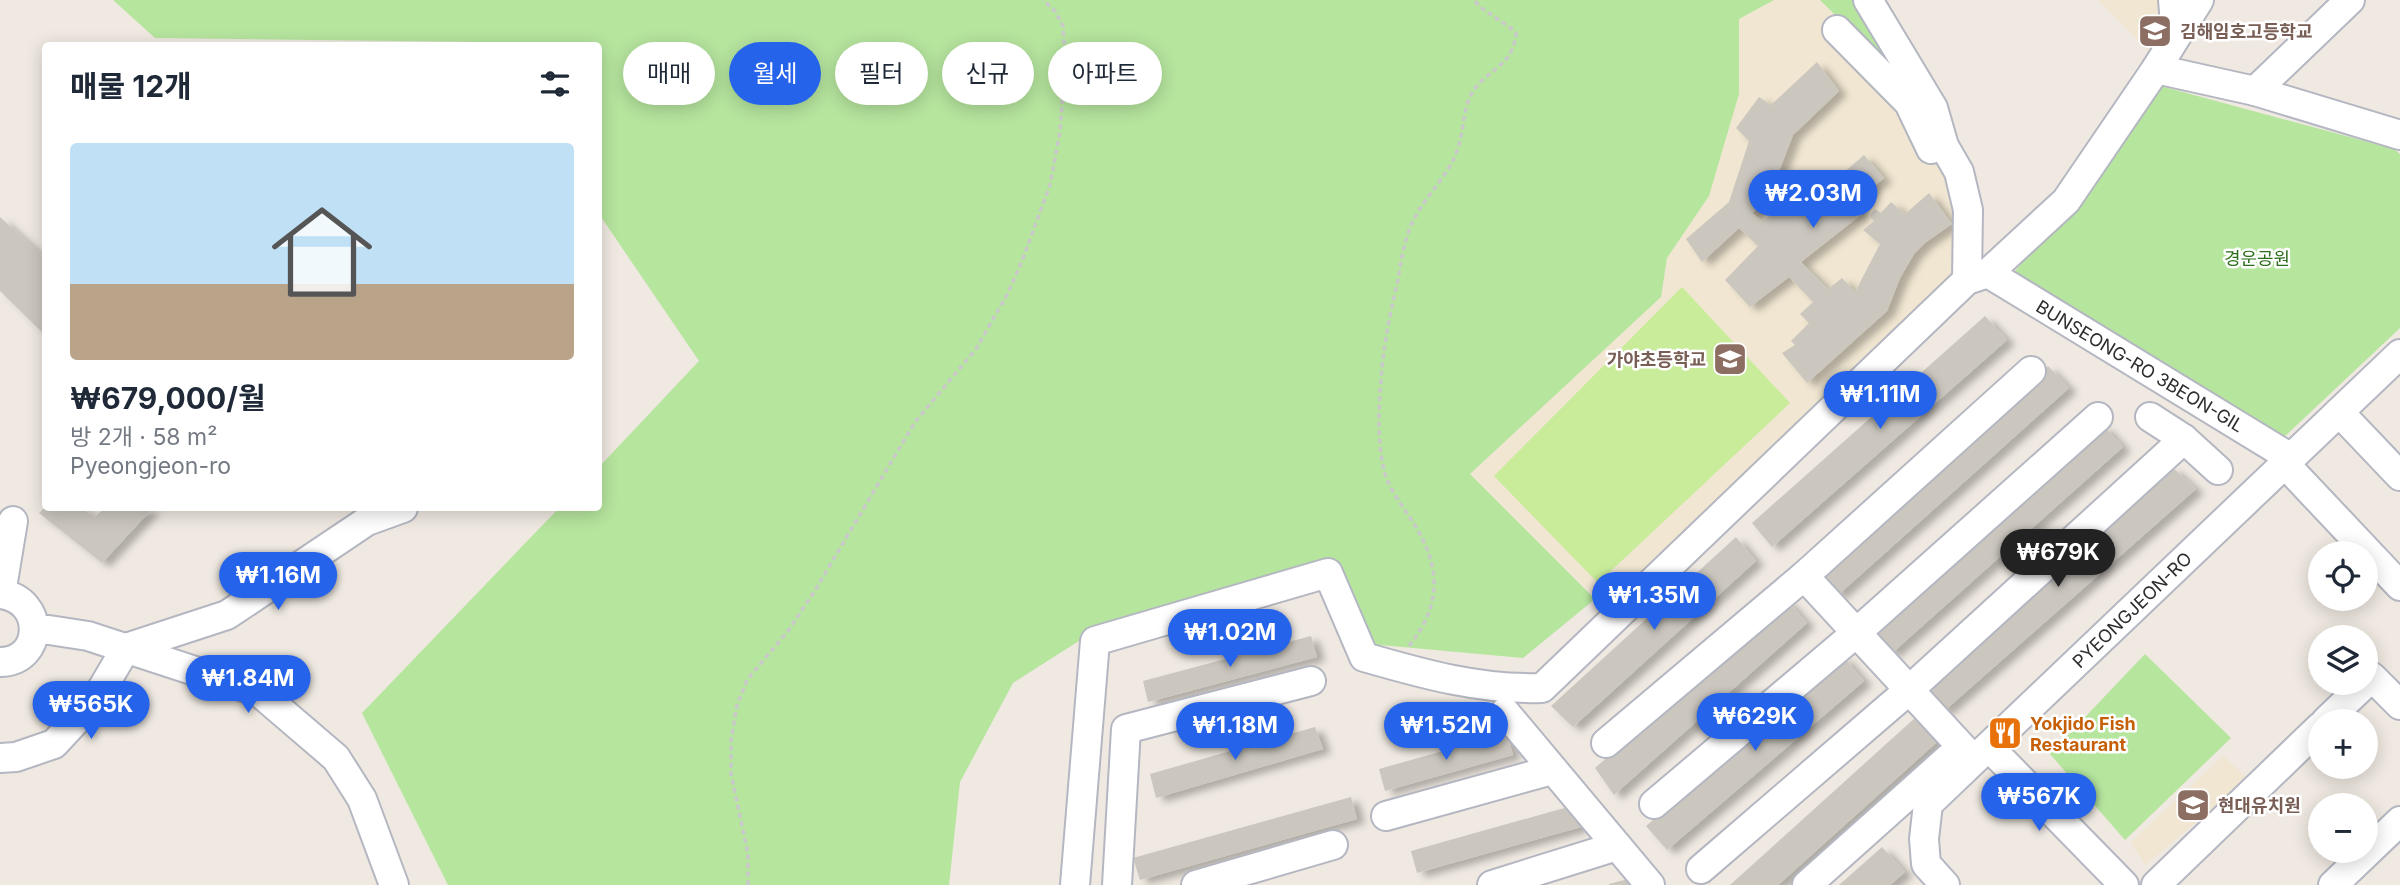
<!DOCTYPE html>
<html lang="ko">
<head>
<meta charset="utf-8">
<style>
	:root { --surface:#fff; --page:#f2f2f3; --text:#1f2937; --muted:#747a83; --accent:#2563eb }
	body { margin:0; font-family:Inter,"Noto Sans KR",sans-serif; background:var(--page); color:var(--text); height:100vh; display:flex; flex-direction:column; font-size:26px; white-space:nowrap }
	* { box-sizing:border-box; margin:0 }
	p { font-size:23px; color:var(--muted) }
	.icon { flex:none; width:38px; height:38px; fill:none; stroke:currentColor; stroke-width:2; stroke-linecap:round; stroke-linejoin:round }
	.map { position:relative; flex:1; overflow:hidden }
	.details { position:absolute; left:42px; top:42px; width:560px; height:469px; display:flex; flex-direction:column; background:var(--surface); border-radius:7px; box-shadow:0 4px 18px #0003 }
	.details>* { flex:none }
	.guide { position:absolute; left:623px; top:42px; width:665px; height:63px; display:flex; gap:14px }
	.tools { position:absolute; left:2308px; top:541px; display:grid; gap:14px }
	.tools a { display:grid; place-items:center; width:70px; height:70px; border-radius:50%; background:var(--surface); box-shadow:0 4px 18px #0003; font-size:35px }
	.price { position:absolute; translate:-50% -60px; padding:0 16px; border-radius:24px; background:var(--accent); color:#fff; font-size:23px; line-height:46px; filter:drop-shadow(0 2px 4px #0008) }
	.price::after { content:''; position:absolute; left:50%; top:42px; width:21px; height:16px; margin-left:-10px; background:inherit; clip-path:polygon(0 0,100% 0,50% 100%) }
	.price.on { background:#222; color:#fff }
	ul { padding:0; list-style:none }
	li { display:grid; align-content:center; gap:14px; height:371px; padding:0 28px }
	li span { display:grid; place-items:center; height:217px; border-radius:7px; color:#555 }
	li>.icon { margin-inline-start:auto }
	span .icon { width:126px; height:126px; fill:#fffc; stroke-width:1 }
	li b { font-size:30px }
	h2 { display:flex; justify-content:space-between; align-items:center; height:84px; padding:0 28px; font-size:30px }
	.tag { padding:0 24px; border-radius:32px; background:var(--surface); box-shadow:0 4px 18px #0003; font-size:24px; line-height:63px }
	.tag.on { background:var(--accent); color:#fff }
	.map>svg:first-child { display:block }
	.education { fill:#f0e6d1 }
	.green { fill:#b6e59e }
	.pitch { fill:#c9ec9a }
	.building { fill:#cbc7bf; filter:url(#shadow) }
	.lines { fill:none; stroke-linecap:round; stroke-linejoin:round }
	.minor-casing { stroke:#b4b7c1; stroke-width:32 }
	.path { stroke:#c9c9c9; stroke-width:3.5; stroke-dasharray:5 3.5; stroke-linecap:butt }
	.minor { stroke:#fff; stroke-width:28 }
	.labels { text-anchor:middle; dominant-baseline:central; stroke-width:5; stroke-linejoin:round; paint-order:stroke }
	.education-label { font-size:18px; font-weight:bold; fill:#785e54; stroke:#fff; text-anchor:start }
	.park-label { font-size:18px; fill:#2c6e1b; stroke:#fff }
	.street-label { font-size:18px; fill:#2e2e2e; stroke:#fff }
	.food-label { font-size:18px; font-weight:bold; fill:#c56008; stroke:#fff; text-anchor:start }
</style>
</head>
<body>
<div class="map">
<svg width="2400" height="885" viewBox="0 0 2400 885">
	<defs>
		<filter id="shadow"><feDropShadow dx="8" dy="4.5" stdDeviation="3.5" flood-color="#0004"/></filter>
	</defs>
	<rect width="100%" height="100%" fill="#efe9e1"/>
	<g class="education">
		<polygon points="1774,0 1820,0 1921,101 1955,190 1982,211 1977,257 1798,420 1769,460 1606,608 1470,474 1661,297 1667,258 1709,196 1739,94 1739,19"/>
		<polygon points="2098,0 2201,0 2160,62"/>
		<polygon points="2223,756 2269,798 2253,812 2230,794 2145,865 2131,842"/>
	</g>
	<g class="green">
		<polygon points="113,0 1774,0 1739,19 1739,94 1709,196 1667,258 1661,297 1470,474 1595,599 1523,658 1369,644 1333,562 1082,639 1013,683 960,782 949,885 448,885 362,713 559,508 598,508 599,467 699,361 599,214 598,46 482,46 480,42 155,38"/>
		<polygon points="1820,0 1860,0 1921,100"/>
		<polygon points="2157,85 2394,149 2400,154 2400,328 2282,439 2013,274"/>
		<polygon points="2145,654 2231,738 2125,840 2050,754"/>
	</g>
	<polygon class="pitch" points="1682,287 1790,403 1598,583 1494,476"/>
	<g class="building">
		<polygon points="1817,62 1839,91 1793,135 1768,200 1752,213 1762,221 1796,198 1804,207 1864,155 1884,178 1853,203 1863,213 1801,262 1828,289 1842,278 1855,292 1880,244 1863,230 1874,221 1869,216 1875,209 1881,213 1891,202 1905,214 1929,193 1952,224 1926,242 1914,254 1900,278 1887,311 1807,383 1782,353 1795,345 1791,341 1809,323 1800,314 1813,302 1789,277 1750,307 1725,280 1758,246 1739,228 1702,262 1686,239 1729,202 1749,141 1736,128 1759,97 1771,105"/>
		<polygon points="0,217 46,259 46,336 0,291"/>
		<polygon points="1985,316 2007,340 1772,547 1752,523"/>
		<polygon points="2048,366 2069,388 1837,596 1817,571"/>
		<polygon points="2103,425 2123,447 1891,654 1868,629"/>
		<polygon points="2172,467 2196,489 1943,712 1921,688"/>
		<polygon points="44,508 81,508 95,517 104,508 153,508 102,563 39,513"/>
		<polygon points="1736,537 1756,561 1573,727 1551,706"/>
		<polygon points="1786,599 1807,623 1614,795 1595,768"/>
		<polygon points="1311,636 1317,657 1148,702 1143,681"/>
		<polygon points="1843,656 1864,681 1667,850 1646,826"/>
		<polygon points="1916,717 1938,741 1778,885 1730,885"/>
		<polygon points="1315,727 1323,749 1156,798 1150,774"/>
		<polygon points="1507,733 1513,755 1385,791 1379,769"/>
		<polygon points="1351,797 1357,819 1140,880 1133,858"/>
		<polygon points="1575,805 1581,827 1417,873 1411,851"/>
		<polygon points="1882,847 1905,872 1890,885 1839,885"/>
		<polygon points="1632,878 1634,885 1609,885 1609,884"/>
	</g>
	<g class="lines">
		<g class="minor-casing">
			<g id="minor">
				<polyline points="1868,0 1933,108 1944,146 1959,172 1968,210 1967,280"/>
				<polyline points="2173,0 2176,35"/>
				<polyline points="1837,30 1909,103 1931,149"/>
				<polyline points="2156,69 2255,91 2400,135"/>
				<polyline points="2255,91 2350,0"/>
				<polyline points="1988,273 2066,201 2156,69 2199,0"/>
				<polyline points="2339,412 2400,476"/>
				<polyline points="2150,417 2184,439 2218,470"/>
				<polyline points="2285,464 2400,586"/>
				<polyline points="1804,576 1973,759"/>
				<path d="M0 594C46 599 44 662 0 662"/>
				<polyline points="1,594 13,521"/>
				<polyline points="34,630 49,630 88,636 259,692 336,758 362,799 394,885"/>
				<polyline points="1505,712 1650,885"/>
				<polyline points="2326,721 2372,677 2400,705"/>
				<polyline points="1606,743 1804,576 2031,371"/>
				<polyline points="1989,747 2124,885"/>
				<polyline points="0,758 16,757 54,744 96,699 126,648 227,615 367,521 403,508"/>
				<polyline points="1654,804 1856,633 2098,417"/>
				<polyline points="1386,816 1552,770"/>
				<polyline points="1701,869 1909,690 2184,439"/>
				<path d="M1075 885 1095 641 1328 573 1364 657C1423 674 1480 690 1542 688L1967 280 1988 273 2291 458"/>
				<polyline points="1117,885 1126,729 1311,681"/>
				<polyline points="1196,885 1333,845"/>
				<polyline points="1492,885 1617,846"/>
				<polyline points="1807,885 1949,758"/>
				<polyline points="1945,885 1926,864 1924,839 1928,804 2400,354"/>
				<polyline points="2156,885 2320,727"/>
				<polyline points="2333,885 2400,821"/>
			</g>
		</g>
		<g class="path">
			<path d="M1409 646C1441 606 1442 568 1414 524 1404 508 1391 492 1385 474 1376 440 1379 403 1382 368 1385 338 1391 309 1398 280 1401 261 1404 241 1412 223 1424 197 1447 178 1457 151 1464 133 1462 112 1471 95 1484 69 1513 69 1516 33 1503 20 1485 14 1474 0"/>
			<polyline points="748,885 748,854 731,774 731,740 737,705 747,680 788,631 814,592 915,422 976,349 1008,293 1022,261 1050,185 1060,132 1065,63 1063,26 1055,11 1043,0"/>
		</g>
		<use href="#minor" class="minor"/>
	</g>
	<defs>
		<g id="school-square" transform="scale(1.75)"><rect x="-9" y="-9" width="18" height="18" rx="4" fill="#8d6e63" stroke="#fff"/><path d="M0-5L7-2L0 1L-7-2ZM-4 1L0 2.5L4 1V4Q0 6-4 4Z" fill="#fff"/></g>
		<g id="restaurant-square" transform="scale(1.75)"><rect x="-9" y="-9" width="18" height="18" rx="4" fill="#e8710a" stroke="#fff"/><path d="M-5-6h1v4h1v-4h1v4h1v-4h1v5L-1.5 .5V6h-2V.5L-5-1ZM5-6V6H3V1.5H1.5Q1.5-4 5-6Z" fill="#fff"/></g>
	</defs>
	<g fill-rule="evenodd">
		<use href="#school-square" x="2155" y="31"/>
		<use href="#school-square" x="1730" y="359"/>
		<use href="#restaurant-square" x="2005" y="733"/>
		<use href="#school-square" x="2193" y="805"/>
	</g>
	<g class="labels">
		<g class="education-label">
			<text x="2180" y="31">김해임호고등학교</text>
			<text x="1706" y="359" text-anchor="end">가야초등학교</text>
			<text x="2218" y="805">현대유치원</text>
		</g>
		<g class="park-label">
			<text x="2257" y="258">경운공원</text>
		</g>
		<g class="street-label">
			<text transform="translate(2140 366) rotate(31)">BUNSEONG-RO 3BEON-GIL</text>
			<text transform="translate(2132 610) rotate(-44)">PYEONGJEON-RO</text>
		</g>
		<g class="food-label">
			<text x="2030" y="723">Yokjido Fish<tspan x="2030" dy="21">Restaurant</tspan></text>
		</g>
	</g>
</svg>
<div class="tools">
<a><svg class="icon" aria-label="locate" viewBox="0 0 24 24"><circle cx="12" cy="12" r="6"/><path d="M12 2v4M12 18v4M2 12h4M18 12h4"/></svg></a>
<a><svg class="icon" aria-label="layers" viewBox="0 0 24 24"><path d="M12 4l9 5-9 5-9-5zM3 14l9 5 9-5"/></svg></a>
<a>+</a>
<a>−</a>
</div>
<b class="price" style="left:1813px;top:230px">₩2.03M</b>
<b class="price" style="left:1880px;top:431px">₩1.11M</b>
<b class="price on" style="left:2058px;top:589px">₩679K</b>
<b class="price" style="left:278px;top:612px">₩1.16M</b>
<b class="price" style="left:1654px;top:632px">₩1.35M</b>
<b class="price" style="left:1230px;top:669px">₩1.02M</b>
<b class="price" style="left:248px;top:715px">₩1.84M</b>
<b class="price" style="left:91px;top:741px">₩565K</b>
<b class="price" style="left:1755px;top:753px">₩629K</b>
<b class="price" style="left:1235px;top:762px">₩1.18M</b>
<b class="price" style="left:1446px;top:762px">₩1.52M</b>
<b class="price" style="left:2039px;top:833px">₩567K</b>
<div class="guide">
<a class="tag">매매</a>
<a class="tag on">월세</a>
<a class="tag">필터</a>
<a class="tag">신규</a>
<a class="tag">아파트</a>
</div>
<section class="details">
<h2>매물 12개<svg class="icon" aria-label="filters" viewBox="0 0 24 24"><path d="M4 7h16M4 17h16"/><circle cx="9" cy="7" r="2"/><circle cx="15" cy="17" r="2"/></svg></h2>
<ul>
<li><span style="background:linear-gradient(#bfe0f5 65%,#b9a48a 0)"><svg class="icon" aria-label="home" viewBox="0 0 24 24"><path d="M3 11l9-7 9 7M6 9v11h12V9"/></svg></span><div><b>₩679,000/월</b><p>방 2개 · 58 m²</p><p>Pyeongjeon-ro</p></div></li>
</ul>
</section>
</div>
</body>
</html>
